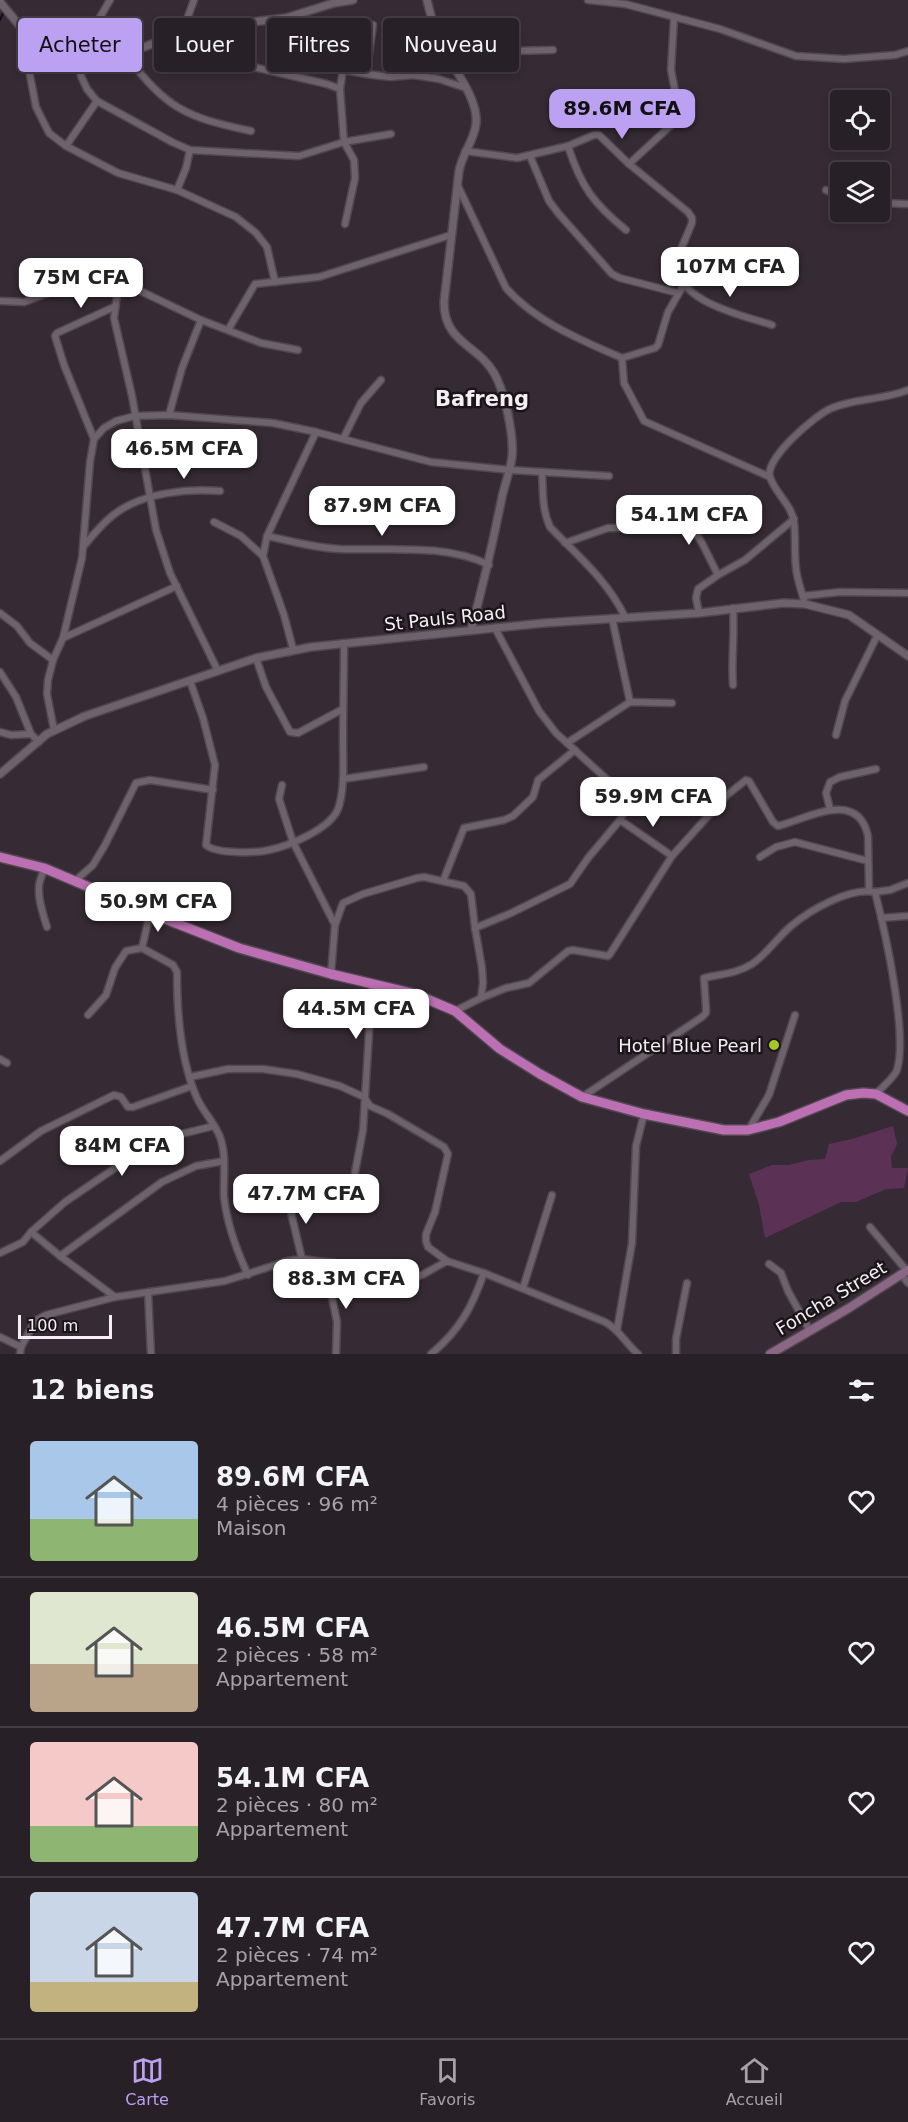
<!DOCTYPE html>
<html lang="fr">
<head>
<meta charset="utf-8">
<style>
	:root { --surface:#282027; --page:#342d33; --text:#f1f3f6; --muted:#a5a3a7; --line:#443e44; --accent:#bca0f2 }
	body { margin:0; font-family:"DejaVu Sans",sans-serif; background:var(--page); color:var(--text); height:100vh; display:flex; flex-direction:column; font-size:22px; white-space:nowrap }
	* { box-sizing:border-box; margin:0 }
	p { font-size:20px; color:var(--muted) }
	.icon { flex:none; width:33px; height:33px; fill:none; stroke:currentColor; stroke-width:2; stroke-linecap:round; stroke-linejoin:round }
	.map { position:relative; height:1354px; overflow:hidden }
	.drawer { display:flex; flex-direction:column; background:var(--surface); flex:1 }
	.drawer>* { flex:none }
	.hud { position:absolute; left:18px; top:18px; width:600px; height:54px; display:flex; gap:12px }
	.buttons { position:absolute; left:830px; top:90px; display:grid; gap:12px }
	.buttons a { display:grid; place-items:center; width:60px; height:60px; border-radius:6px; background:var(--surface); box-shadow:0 3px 9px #0003,0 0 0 2px var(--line); font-size:30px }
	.scale { position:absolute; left:18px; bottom:15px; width:94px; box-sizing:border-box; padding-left:6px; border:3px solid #f5eef3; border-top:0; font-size:16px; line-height:21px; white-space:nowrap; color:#f5eef3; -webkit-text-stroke:4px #1a1519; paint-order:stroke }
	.price { position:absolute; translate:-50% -51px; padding:0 14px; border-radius:12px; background:#fff; color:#222; font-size:20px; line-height:39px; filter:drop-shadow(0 2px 3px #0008) }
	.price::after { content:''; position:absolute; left:50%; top:36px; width:18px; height:14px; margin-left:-9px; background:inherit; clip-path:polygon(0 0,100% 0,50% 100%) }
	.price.active { background:var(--accent); color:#111 }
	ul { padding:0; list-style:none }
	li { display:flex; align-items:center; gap:18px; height:150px; padding:0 30px }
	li+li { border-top:2px solid var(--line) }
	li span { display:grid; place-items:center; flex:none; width:168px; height:120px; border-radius:6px; color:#555 }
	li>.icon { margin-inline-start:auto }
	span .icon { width:72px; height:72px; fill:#fffc; stroke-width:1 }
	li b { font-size:26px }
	h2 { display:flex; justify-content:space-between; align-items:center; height:72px; padding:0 30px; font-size:26px }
	.chip { padding:0 21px; border-radius:6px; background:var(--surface); box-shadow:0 3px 9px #0003,0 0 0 2px var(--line); font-size:21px; line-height:54px }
	.chip.active { background:var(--accent); color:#111 }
	.tabs { display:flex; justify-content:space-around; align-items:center; height:84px; border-top:2px solid var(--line); background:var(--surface); font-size:16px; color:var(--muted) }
	.tabs a { display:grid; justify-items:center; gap:3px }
	.tabs .active { color:var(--accent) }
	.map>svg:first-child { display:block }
	.green { fill:#5b3255 }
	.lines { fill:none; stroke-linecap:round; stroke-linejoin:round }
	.stream { stroke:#280025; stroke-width:2 }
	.minor-casing { stroke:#514850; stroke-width:9 }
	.tertiary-casing { stroke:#514850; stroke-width:10 }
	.secondary-casing { stroke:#514850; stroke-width:11 }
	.trunk-casing { stroke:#514850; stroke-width:12 }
	.minor { stroke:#6e626c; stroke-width:6 }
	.tertiary { stroke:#6e626c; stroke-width:7 }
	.secondary { stroke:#8b6786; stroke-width:8 }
	.trunk { stroke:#bc6fb2; stroke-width:9 }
	.poi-dot { fill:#a4c825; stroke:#1a1519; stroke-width:2 }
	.labels { text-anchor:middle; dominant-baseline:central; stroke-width:5; stroke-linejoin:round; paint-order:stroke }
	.street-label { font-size:18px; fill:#f5eef3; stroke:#1a1519 }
	.poi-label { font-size:18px; fill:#f5eef3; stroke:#1a1519; text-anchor:end }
	.quarter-label { font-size:21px; font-weight:bold; fill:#f5eef3; stroke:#1a1519 }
</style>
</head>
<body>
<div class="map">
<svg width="908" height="1354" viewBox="0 0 908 1354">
	<rect width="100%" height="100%" fill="#362b34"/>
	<polygon class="green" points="893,1126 897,1144 891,1157 892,1168 908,1168 904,1188 886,1189 856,1202 841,1202 765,1238 759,1205 749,1174 772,1165 789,1165 809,1160 825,1159 829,1144 852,1139"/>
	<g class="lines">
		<polyline class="stream" points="0,20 4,11"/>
		<g class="minor-casing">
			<g id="minor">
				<polyline points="110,0 88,38 79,60 81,76 87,89 97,101 172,142 190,150 299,156 344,142 391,134"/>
				<polyline points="194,0 182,33 194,48 216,62 240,64 327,84 340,89 343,70"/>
				<polyline points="588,0 625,4 720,29 796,56 844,59 895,55 908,51"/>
				<polyline points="286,18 293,38 328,65 343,70 366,74 390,77 413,75 439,79 466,88"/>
				<polyline points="29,37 28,65 36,107 49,133 66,146 118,173 177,190 236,217 256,233 267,247 275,282"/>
				<polyline points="443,48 509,51 553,50"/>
				<path d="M125 54C167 109 185 117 251 131"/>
				<polyline points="366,74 373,25"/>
				<polyline points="340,89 344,142 354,160 355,178 345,224"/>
				<polyline points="66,146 97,101"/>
				<path d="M568 146C581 187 594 204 626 230"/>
				<path d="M465 151 517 158 568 146 594 135H599L629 164 688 212 692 218V223L676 261C675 302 742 315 772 325"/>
				<polyline points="530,156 549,201 558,213 612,274 620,278 678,293"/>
				<polyline points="629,164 680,117 671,70 674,18"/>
				<path d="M458 186 506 288C536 322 581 340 622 358L655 348 658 345 668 312 683 286"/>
				<polyline points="177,190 186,168 190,150"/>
				<polyline points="826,190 840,196"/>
				<polyline points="879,203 908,204"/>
				<polyline points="119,281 114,318 132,396 156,530 170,573 218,671"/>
				<polyline points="0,301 24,302 84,280 109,276 201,320 261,343 298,350"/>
				<polyline points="228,330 255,284 319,277 451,235"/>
				<polyline points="622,358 624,383 644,421 770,477"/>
				<polyline points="169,415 182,368 201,320"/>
				<polyline points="94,439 64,365 55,336 57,333 114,307"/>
				<polyline points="343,439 361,403 381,380"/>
				<path d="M542 472C543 491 542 510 550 527 578 556 608 581 625 617"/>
				<polyline points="679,508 702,543 718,575"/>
				<polyline points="214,522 241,536 263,556"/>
				<path d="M267 536C291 541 315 548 339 549 387 551 445 543 489 565"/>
				<polyline points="565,543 608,528 629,528"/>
				<path d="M83 547C93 535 103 522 116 513 143 493 188 488 220 491"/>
				<polyline points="803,596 840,592 908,593"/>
				<path d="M805 604C802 592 797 580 796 568 794 553 796 537 794 522 792 505 775 493 770 477 764 459 816 414 832 408 856 398 884 400 908 390"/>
				<polyline points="0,613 17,626 30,643 53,660"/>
				<polyline points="699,613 696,598 698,589 718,575 745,560 794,519"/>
				<polyline points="612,618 630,702"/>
				<polyline points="63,638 177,586"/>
				<polyline points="293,649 284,615 263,556 267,536 316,432"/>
				<polyline points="256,658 266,687 290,732 298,733 343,709"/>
				<polyline points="0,672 16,697 31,734 39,742"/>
				<path d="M190 681 203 718 215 765 206 845C216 854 256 853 269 850 289 846 330 829 338 809 345 790 343 760 343 740 343 708 344 676 344 643"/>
				<path d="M733 685C731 659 735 634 733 608"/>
				<polyline points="54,730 47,694 48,680 53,660 63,638 82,558 90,462 94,439 104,428 116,421 135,416 169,415 273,423 316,432 431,462 510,470 609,476"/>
				<polyline points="0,732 11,735 31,734"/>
				<polyline points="836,735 845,701 877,636"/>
				<polyline points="567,743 630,702 672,703"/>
				<polyline points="343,779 424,767"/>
				<polyline points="282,785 279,799 293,842 335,925"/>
				<polyline points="830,809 826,793 830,782 840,777 876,769"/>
				<polyline points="620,820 672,856"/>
				<polyline points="760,857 776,847 795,842 868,861"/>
				<path d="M44 868C43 875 39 880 39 887 38 900 43 914 47 927"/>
				<polyline points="75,881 93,865 105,845 136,783 150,780 213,790"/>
				<polyline points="443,881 464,828 504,820 513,816 533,797 538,780 575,750"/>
				<polyline points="881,918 908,916"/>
				<polyline points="475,928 509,914 570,884 588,858 620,820 627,807 627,800 623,794 556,733 546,720 539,711 495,628"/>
				<polyline points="142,948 150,913"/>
				<polyline points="331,974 335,925 343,903 363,894 417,878 424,877 464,886 471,894 475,928 482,968 483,983 481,998 455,1011"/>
				<path d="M481 998 506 988 529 983 568 951 573 950 608 956 610 954 672 856 727 795 746 780 749 781 773 822 778 826C806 819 858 788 868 836L869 891"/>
				<path d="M88 1015 106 995 115 968 126 951 142 948 173 965 177 972C177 1013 180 1060 197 1098 203 1112 215 1123 220 1137 227 1156 223 1177 224 1197 227 1225 236 1249 248 1275"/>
				<polyline points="0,1059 7,1063"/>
				<polyline points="190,1077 228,1069 263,1069 297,1074 340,1086 364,1097 370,1106 388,1114 444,1147 448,1154 435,1212 426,1234 426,1241 428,1247 447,1261"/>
				<path d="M876 1094C882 1087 894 1078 897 1070 908 1034 885 931 875 892L890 890 908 883"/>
				<path d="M582 1097 702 1017 706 1013V1008L704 978C720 974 736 974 752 964 767 954 777 938 791 926 810 910 850 887 875 892"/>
				<polyline points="749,1129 769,1095 795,1015"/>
				<polyline points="0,1161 41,1131 114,1095 121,1097 128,1107 133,1107 192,1086"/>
				<polyline points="353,1183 363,1130 372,984"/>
				<polyline points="287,1196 302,1259"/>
				<polyline points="870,1227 907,1271"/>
				<polyline points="31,1232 65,1202 146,1147 173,1136 214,1126"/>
				<polyline points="0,1253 23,1242 31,1232 60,1256 115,1297"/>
				<polyline points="60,1256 162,1182 196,1166 224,1161"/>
				<polyline points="334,1263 329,1283 337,1322 336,1354"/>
				<polyline points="769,1264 781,1273 788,1291 810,1331"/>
				<polyline points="902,1275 908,1283"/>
				<polyline points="523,1288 552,1195"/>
				<polyline points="148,1292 151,1354"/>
				<polyline points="617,1330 632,1243 636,1146 644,1114"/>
				<polyline points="0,1337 21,1347"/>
				<path d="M20 1354 21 1347 35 1321 46 1315 115 1297 225 1281 288 1261 302 1259 334 1263 408 1279 422 1275 447 1261 484 1273 605 1322C619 1329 626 1344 638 1354"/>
				<path d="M431 1354C460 1330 472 1307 484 1273"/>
				<polyline points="676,1354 676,1339 687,1283"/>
			</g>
		</g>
		<g class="tertiary-casing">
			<g id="tertiary">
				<path d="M427 0C431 17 435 33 443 48 454 69 479 100 476 124 474 141 462 154 459 171L444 302C444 343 477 344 494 373 505 392 514 435 512 457 510 471 505 484 502 497 493 542 483 586 471 630"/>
				<polyline points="0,2 29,37 52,52 79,60 125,54 193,29 286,18 334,3 353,0"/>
				<polyline points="0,774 47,734 85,716 256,658 311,647 544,623 699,613 784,603 805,604 849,615 908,656"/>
			</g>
		</g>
		<g class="secondary-casing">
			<polyline id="secondary" points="770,1354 849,1308 908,1270"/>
		</g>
		<g class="trunk-casing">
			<polyline id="trunk" points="0,857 44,868 150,913 239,948 331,974 415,994 455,1011 500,1049 540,1074 582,1097 644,1114 724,1130 748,1130 779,1122 846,1095 863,1093 876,1094 908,1111"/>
		</g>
		<use href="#minor" class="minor"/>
		<use href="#tertiary" class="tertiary"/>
		<use href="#secondary" class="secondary"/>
		<use href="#trunk" class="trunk"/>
	</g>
	<circle class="poi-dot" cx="774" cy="1045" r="6"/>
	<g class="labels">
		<g class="street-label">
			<text transform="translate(445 618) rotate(-6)">St Pauls Road</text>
			<text transform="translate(831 1298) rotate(-31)">Foncha Street</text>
		</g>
		<g class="poi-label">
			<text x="762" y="1045">Hotel Blue Pearl</text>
		</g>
		<g class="quarter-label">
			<text x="482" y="399">Bafreng</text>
		</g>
	</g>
</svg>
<div class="buttons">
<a><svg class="icon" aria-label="locate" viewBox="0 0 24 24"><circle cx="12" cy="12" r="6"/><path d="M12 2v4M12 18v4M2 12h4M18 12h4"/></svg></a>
<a><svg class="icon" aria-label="layers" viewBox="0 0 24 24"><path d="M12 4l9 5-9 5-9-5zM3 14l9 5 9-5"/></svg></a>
</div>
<div class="scale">100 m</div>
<b class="price active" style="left:622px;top:140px">89.6M CFA</b>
<b class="price" style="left:730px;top:298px">107M CFA</b>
<b class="price" style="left:81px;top:309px">75M CFA</b>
<b class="price" style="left:184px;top:480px">46.5M CFA</b>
<b class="price" style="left:382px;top:537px">87.9M CFA</b>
<b class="price" style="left:689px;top:546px">54.1M CFA</b>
<b class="price" style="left:653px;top:828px">59.9M CFA</b>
<b class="price" style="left:158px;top:933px">50.9M CFA</b>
<b class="price" style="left:356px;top:1040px">44.5M CFA</b>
<b class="price" style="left:122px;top:1177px">84M CFA</b>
<b class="price" style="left:306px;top:1225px">47.7M CFA</b>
<b class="price" style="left:346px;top:1310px">88.3M CFA</b>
<div class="hud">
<a class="chip active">Acheter</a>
<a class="chip">Louer</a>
<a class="chip">Filtres</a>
<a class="chip">Nouveau</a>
</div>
</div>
<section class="drawer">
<h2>12 biens<svg class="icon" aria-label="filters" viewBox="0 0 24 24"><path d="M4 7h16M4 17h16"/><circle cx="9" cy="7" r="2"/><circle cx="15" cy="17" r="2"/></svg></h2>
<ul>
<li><span style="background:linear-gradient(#a9c7e8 65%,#8fb573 0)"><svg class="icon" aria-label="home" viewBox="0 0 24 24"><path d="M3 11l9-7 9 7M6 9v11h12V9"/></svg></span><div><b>89.6M CFA</b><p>4 pièces · 96 m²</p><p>Maison</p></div><svg class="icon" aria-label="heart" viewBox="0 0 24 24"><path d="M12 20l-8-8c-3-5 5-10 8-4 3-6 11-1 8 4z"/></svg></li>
<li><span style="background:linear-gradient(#dfe7d0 60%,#b9a48a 0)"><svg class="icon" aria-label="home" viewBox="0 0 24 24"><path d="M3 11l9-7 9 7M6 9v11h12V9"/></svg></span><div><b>46.5M CFA</b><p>2 pièces · 58 m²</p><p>Appartement</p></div><svg class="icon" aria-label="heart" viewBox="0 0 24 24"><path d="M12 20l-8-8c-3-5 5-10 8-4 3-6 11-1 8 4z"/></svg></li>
<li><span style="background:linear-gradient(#f6c9c9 70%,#8fb573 0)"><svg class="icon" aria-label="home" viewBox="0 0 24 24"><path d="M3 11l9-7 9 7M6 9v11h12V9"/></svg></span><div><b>54.1M CFA</b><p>2 pièces · 80 m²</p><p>Appartement</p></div><svg class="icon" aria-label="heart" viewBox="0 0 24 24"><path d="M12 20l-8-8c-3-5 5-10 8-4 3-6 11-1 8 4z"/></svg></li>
<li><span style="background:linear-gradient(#c9d6e8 75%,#c2b280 0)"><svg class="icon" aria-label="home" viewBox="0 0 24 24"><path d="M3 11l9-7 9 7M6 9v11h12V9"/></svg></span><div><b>47.7M CFA</b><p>2 pièces · 74 m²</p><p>Appartement</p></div><svg class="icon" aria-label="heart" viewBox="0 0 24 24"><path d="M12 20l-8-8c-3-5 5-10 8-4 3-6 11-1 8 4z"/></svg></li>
</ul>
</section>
<nav class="tabs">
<a class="active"><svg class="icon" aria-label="map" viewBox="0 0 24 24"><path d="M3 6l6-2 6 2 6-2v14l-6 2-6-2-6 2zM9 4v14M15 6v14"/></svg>Carte</a>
<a><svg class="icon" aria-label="saved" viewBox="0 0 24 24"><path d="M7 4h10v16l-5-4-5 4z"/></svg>Favoris</a>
<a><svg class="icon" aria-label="home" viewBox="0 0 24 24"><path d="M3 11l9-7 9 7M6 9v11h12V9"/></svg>Accueil</a>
</nav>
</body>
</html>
